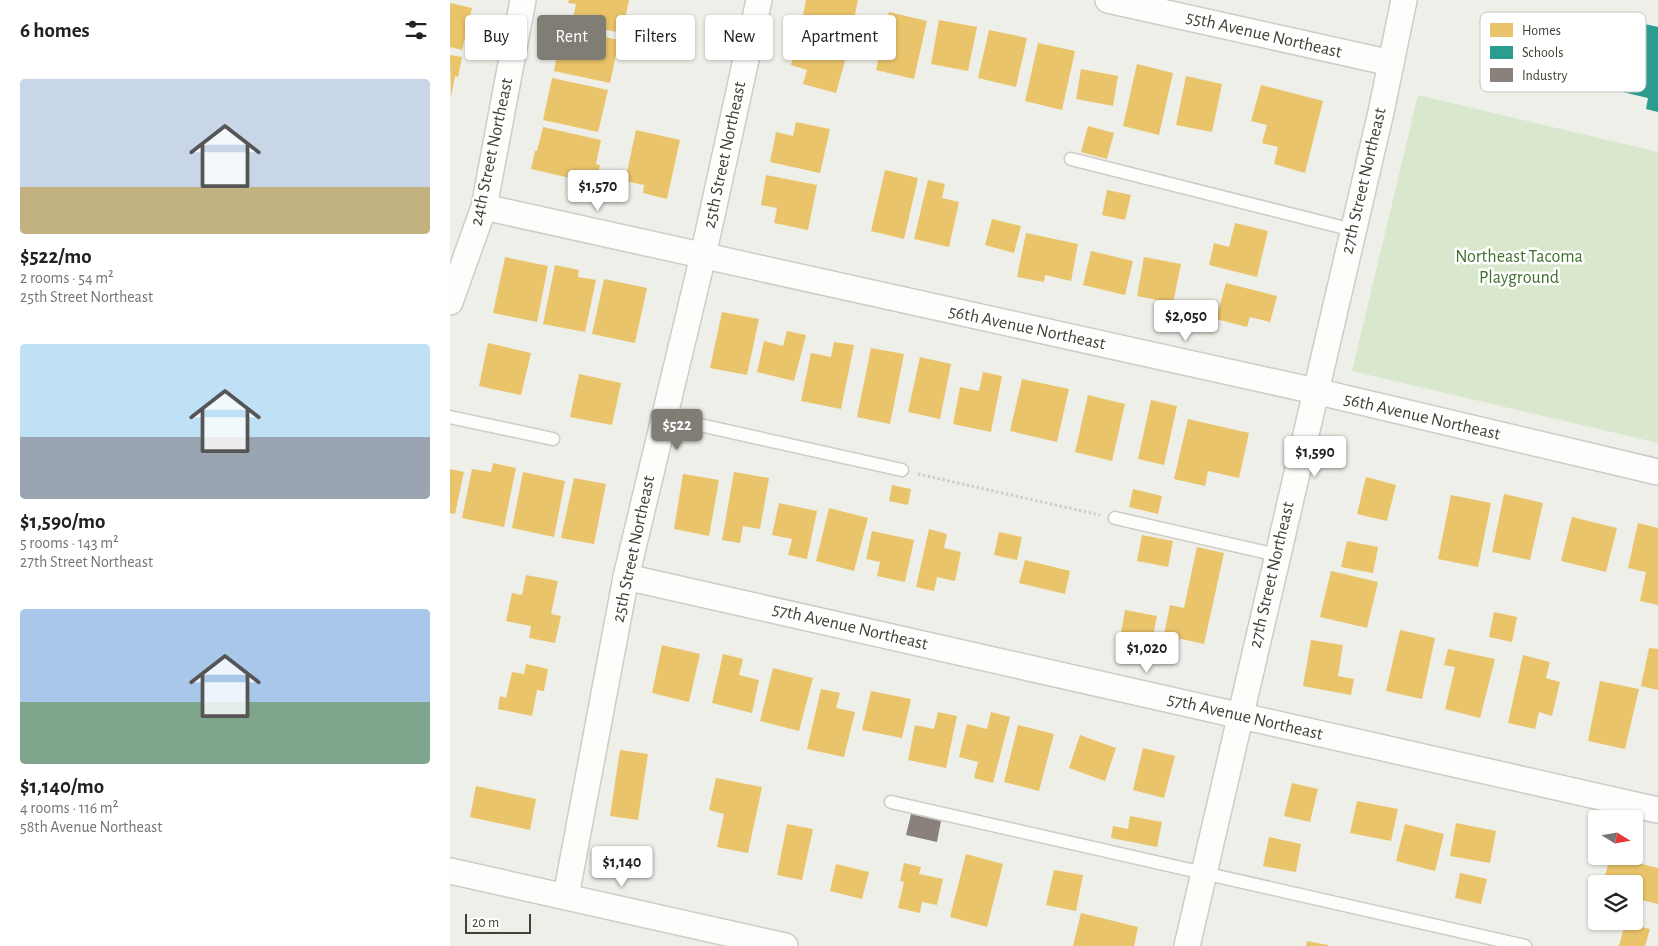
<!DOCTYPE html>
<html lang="en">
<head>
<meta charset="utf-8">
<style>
	:root { --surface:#fff; --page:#f2f2f2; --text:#202124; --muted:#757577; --accent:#807d75 }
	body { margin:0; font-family:"Alegreya Sans",sans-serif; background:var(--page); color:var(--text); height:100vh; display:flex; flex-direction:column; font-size:19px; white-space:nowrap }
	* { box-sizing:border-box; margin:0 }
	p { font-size:16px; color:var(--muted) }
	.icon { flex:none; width:28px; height:28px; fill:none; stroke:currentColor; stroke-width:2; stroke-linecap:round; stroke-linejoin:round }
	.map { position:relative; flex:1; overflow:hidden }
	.sheet { display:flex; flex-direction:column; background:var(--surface); width:450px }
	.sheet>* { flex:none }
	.hud { position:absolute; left:15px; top:15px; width:475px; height:45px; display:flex; gap:10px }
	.needle { width:32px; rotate:101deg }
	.fabs { position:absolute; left:1138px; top:810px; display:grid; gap:10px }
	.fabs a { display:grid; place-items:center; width:55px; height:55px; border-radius:5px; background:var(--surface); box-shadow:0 1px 4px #0004; font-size:25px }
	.scale { position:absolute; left:15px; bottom:12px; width:66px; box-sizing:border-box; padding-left:5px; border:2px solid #444036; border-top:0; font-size:14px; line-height:18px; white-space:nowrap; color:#444036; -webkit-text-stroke:4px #fff; paint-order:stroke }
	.price { position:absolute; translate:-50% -42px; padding:0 11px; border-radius:5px; background:#fff; color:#222; font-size:16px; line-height:32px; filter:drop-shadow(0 1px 2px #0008) }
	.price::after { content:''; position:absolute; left:50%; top:30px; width:15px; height:11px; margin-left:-8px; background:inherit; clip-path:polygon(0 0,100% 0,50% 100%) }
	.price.current { background:var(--accent); color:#fff }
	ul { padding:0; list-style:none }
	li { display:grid; align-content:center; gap:10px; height:265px; padding:0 20px }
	li span { display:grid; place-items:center; height:155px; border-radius:5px; color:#555 }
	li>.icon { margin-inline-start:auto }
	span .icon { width:90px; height:90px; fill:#fffc; stroke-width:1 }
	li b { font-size:21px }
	h2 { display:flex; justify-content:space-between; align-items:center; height:60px; padding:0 20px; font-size:21px }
	.tag { padding:0 18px; border-radius:5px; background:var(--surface); box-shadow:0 1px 4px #0004; font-size:18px; line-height:45px }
	.tag.current { background:var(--accent); color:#fff }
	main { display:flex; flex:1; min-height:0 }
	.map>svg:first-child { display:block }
	.green { fill:#d9e8cc }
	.homes { fill:#e9c46a }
	.schools { fill:#2a9d8f }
	.industry { fill:#8a817c }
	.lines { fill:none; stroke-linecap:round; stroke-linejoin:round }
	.service-casing { stroke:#cdccc7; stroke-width:15 }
	.minor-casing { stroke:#cdccc7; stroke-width:28 }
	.path { stroke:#d0cecb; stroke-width:3; stroke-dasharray:2.5 2.5; stroke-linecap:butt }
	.service { stroke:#fdfdfc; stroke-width:12 }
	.minor { stroke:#fdfdfc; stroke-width:25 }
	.labels { text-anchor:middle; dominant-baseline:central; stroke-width:5; stroke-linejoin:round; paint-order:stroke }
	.street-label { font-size:18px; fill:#444036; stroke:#fff }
	.park-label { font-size:18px; fill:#40712f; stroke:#fff }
	.key { fill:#fff; stroke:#c7c6c3; stroke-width:1 }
	.key-label { font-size:14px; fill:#444036 }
</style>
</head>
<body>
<main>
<section class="sheet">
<h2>6 homes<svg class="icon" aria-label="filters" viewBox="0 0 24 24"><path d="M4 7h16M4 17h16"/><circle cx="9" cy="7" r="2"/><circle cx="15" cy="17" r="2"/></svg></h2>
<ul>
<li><span style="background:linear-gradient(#c9d6e8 70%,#c2b280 0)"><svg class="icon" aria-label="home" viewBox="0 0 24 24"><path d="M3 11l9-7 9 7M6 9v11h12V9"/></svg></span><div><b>$522/mo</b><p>2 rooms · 54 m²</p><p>25th Street Northeast</p></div></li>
<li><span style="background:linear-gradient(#bfe0f5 60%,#9aa5b1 0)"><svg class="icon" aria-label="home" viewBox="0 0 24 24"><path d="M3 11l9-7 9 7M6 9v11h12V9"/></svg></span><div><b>$1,590/mo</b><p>5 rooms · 143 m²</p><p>27th Street Northeast</p></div></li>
<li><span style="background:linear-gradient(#a9c7e8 60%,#7fa58c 0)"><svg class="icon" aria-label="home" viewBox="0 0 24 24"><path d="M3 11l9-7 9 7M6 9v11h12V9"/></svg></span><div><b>$1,140/mo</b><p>4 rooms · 116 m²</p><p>58th Avenue Northeast</p></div></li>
</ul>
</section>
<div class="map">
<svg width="1208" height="946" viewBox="0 0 1208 946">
	<rect width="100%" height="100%" fill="#efefea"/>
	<polygon class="green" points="968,95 1208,152 1208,443 902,371"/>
	<g class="homes">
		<polygon points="119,0 179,0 172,33 122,23 126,4 118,3"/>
		<polygon points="356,0 408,0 401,34 351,25"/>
		<polygon points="0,3 22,8 12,50 0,47"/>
		<polygon points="439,12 477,21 464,79 426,70"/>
		<polygon points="489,20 527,27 518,71 481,64"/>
		<polygon points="112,28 169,40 160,83 104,71"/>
		<polygon points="539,30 577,38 566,87 528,78"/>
		<polygon points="348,36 398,50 386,93 353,84 357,70 341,65"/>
		<polygon points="588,43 625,51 612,110 575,101"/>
		<polygon points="0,55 12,57 8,77 5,76 1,98"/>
		<polygon points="687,64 723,73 709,135 673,126"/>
		<polygon points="631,69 668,76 663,106 626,99"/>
		<polygon points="736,76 772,84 762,132 726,125"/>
		<polygon points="102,78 158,90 148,132 93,120"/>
		<polygon points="811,85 873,101 855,173 824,164 828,147 812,143 817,125 801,121"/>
		<polygon points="346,122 380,129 370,173 320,162 326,132 343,136"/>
		<polygon points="638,126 664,133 657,159 631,152"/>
		<polygon points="93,127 151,140 146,164 150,165 146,184 81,169 85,151 87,151"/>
		<polygon points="186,130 230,140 217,199 193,193 194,185 175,181"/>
		<polygon points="435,170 468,178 454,239 421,231"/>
		<polygon points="316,175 367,185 358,230 324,223 327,208 311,205"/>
		<polygon points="478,180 495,184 492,198 509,202 499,247 464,239"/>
		<polygon points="657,190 681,195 675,220 652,215"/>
		<polygon points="542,219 571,226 564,253 535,245"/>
		<polygon points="785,223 818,231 807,277 759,265 764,243 779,247"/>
		<polygon points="576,233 628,244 621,281 595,275 594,282 567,277"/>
		<polygon points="641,251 683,261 675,295 633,285"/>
		<polygon points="55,257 98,266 87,322 43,313"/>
		<polygon points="694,257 731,264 723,303 687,296"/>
		<polygon points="105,265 129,270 128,277 146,280 135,332 93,324"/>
		<polygon points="154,279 197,288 185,343 142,334"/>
		<polygon points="776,283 827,296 820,322 800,317 797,327 766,319"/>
		<polygon points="272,312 309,319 297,375 260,368"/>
		<polygon points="337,331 356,335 344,381 307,372 314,341 333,346"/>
		<polygon points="384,342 404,345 391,409 351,401 361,353 381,357"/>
		<polygon points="38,343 81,353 71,395 29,386"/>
		<polygon points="421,348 454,354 440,424 407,417"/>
		<polygon points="470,357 501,364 490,419 458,412"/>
		<polygon points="533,372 552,376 541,432 503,424 510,387 529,391"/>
		<polygon points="129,374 171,383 162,425 120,417"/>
		<polygon points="572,379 619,389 607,442 560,431"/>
		<polygon points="638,395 675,404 662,461 625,452"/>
		<polygon points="701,400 727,406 714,465 688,459"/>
		<polygon points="738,419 799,433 789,478 758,471 755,486 724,479"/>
		<polygon points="43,463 66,468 54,527 12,518 22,469 41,472"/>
		<polygon points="0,469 14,472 5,514 0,513"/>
		<polygon points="73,472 115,481 104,537 62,528"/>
		<polygon points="284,472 319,478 310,529 293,526 290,543 272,540"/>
		<polygon points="233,474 269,480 259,536 224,529"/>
		<polygon points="916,477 946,485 937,521 907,514"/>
		<polygon points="124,478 156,484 144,544 111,538"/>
		<polygon points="442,485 461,489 458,505 439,501"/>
		<polygon points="683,489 712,496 708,514 679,507"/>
		<polygon points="1054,494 1093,503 1080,560 1042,552"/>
		<polygon points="1001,495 1041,503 1028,567 988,559"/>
		<polygon points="329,503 367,511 357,559 338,555 342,539 322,535"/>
		<polygon points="379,508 418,518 404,571 366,561"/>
		<polygon points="1122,517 1167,528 1156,572 1111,561"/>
		<polygon points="1188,523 1208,528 1208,605 1190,601 1196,572 1178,568"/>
		<polygon points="479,529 497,534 494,548 511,552 505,581 487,577 484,591 466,587"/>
		<polygon points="422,531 464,540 455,582 427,576 430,562 416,559"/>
		<polygon points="549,532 572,537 567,560 544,555"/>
		<polygon points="692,535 723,541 718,567 687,561"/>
		<polygon points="897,541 928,547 923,573 891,567"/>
		<polygon points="747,547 774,553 754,644 714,635 720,605 734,608"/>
		<polygon points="575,560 620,571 615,594 569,583"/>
		<polygon points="881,571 928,582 917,628 870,617"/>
		<polygon points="76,575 108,581 101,614 111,616 105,643 79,638 81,626 56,621 62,593 72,595"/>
		<polygon points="675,610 707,616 701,645 670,639"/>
		<polygon points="1044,612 1067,617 1062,642 1039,637"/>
		<polygon points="950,630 985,638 972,699 936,691"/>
		<polygon points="861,640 893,645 888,676 904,679 901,695 853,686"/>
		<polygon points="212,645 250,654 239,702 202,693"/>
		<polygon points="1199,648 1208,649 1208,690 1191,686"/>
		<polygon points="998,649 1045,659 1030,718 995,709 1005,667 994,665"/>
		<polygon points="273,654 293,659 289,675 309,680 302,713 262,703"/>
		<polygon points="1073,655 1100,662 1096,678 1110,682 1102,716 1089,712 1085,729 1058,723"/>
		<polygon points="76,664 98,669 94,691 87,690 82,716 48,709 50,696 56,698 62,672 74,674"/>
		<polygon points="323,668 363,678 349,731 310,721"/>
		<polygon points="1150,681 1189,689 1175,749 1138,741"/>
		<polygon points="371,689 390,693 386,708 405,712 394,757 357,749"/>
		<polygon points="421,691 461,699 452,738 412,730"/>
		<polygon points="488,712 507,716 496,768 458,760 465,725 484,729"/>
		<polygon points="541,712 560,717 543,783 524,778 528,762 509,757 517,724 537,729"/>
		<polygon points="568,725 604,734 589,791 554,782"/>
		<polygon points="630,735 666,748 655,781 619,768"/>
		<polygon points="693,748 725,756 714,798 683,790"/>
		<polygon points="170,750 198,754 188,820 160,816"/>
		<polygon points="266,778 312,787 298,853 267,847 274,814 259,810"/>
		<polygon points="842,783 868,789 860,822 834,816"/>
		<polygon points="26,786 86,799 80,830 20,817"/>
		<polygon points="907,801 948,809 941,841 900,833"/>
		<polygon points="680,816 712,822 707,847 661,838 663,826 678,829"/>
		<polygon points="1006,823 1046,831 1040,863 1000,856"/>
		<polygon points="337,824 363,829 352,880 327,875"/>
		<polygon points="955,824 994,834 985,871 946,861"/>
		<polygon points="819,837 851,844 846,872 813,866"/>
		<polygon points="516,854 553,864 537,927 500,917"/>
		<polygon points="1160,856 1208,868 1208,904 1184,898 1184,884 1153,884"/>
		<polygon points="454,863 471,867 469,874 493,879 487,905 472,902 470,913 448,908 454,882 450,881"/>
		<polygon points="386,864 419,872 412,899 380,891"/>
		<polygon points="604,870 633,875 626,911 596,905"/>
		<polygon points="1010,873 1037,879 1031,904 1005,898"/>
		<polygon points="631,913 688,927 684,946 623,946"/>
		<polygon points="1175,923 1200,929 1195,946 1169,946"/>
		<polygon points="857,941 878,945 878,946 856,946"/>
	</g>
	<polygon class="schools" points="1177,20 1208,27 1208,112 1196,109 1198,98 1160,89"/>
	<polygon class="industry" points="461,814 491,821 487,842 456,835"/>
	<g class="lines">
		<g class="service-casing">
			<g id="service">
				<polyline points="621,159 903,230"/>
				<polyline points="0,417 103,439"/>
				<polyline points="214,417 452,470"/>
				<polyline points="665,518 827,555"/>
				<polyline points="441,802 1075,946"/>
			</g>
		</g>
		<g class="minor-casing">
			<g id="minor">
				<polyline points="658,0 941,63"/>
				<polyline points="34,207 865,391 1208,472"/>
				<polyline points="0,302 34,207 73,0"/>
				<polyline points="176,577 1208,810"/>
				<polyline points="0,871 335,946"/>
				<polyline points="116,896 176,577 253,256 309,0"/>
				<polyline points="737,946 931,112 954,0"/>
			</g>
		</g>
		<polyline class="path" points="468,474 650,515"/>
		<use href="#service" class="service"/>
		<use href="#minor" class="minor"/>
	</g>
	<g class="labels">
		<g class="street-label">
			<text transform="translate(814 35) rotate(13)">55th Avenue Northeast</text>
			<text transform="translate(42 152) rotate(-78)">24th Street Northeast</text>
			<text transform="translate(275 155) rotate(-78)">25th Street Northeast</text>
			<text transform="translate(914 181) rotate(-77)">27th Street Northeast</text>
			<text transform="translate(577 328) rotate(12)">56th Avenue Northeast</text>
			<text transform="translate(972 417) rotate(13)">56th Avenue Northeast</text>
			<text transform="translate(184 549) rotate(-78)">25th Street Northeast</text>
			<text transform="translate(822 575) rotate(-77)">27th Street Northeast</text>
			<text transform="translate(400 627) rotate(13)">57th Avenue Northeast</text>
			<text transform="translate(795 717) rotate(13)">57th Avenue Northeast</text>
		</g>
		<g class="park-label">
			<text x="1069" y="257">Northeast Tacoma<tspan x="1069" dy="21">Playground</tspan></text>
		</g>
	</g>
	<rect x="1030" y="12" width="166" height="80" rx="8" class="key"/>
	<rect x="1040" y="23" width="23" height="14" fill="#e9c46a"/>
	<rect x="1040" y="46" width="23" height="13" fill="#2a9d8f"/>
	<rect x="1040" y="68" width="23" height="14" fill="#8a817c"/>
	<g class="key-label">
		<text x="1072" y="35">Homes</text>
		<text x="1072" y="57">Schools</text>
		<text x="1072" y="80">Industry</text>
	</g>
</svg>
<div class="fabs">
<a><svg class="needle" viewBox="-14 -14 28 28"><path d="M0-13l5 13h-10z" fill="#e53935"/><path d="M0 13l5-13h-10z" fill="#757577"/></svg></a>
<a><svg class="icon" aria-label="layers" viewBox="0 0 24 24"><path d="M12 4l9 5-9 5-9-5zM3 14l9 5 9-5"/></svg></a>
</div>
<div class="scale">20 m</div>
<b class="price" style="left:148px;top:212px">$1,570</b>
<b class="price" style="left:736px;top:342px">$2,050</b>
<b class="price current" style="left:227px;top:451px">$522</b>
<b class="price" style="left:865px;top:478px">$1,590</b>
<b class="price" style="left:697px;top:674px">$1,020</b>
<b class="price" style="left:172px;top:888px">$1,140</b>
<div class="hud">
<a class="tag">Buy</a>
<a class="tag current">Rent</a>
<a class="tag">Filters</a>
<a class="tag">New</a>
<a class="tag">Apartment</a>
</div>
</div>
</main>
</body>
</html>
